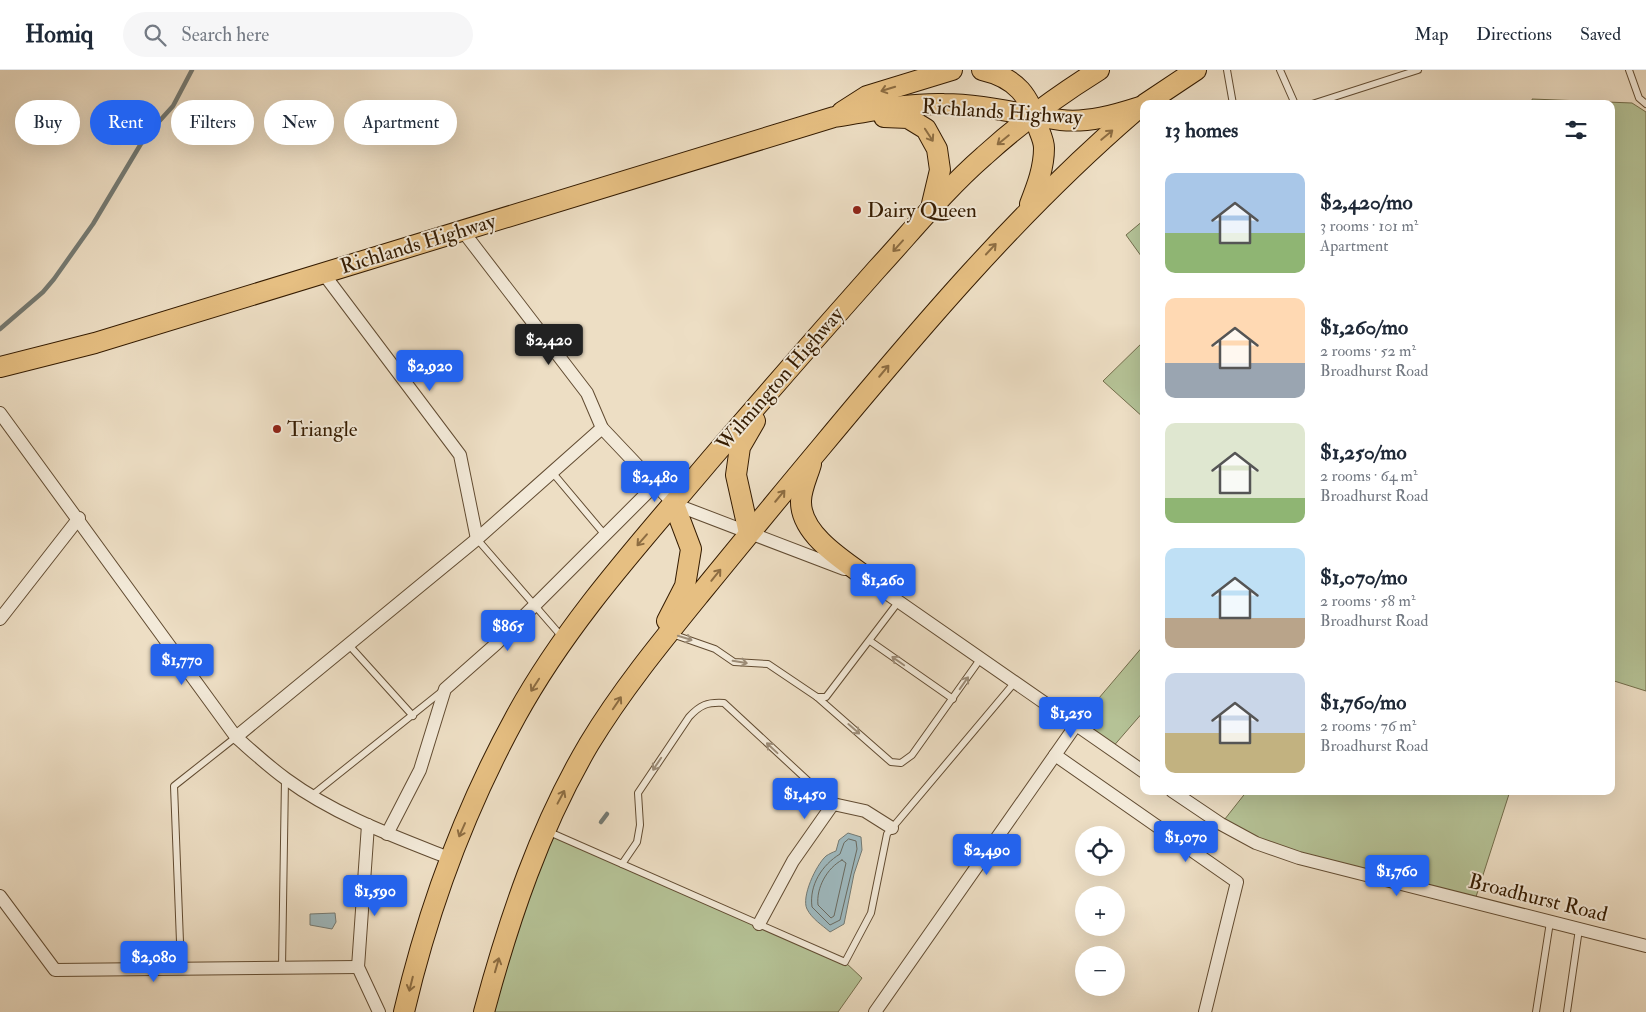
<!DOCTYPE html>
<html lang="en">
<head>
<meta charset="utf-8">
<style>
	:root { --surface:#fff; --page:#f6f6f7; --text:#1f2937; --muted:#747a83; --line:#e0e1e3; --accent:#2563eb }
	body { margin:0; font-family:"IM FELL Double Pica",serif; background:var(--page); color:var(--text); height:100vh; display:flex; flex-direction:column; font-size:19px; white-space:nowrap }
	* { box-sizing:border-box; margin:0 }
	p { font-size:16px; color:var(--muted) }
	.icon { flex:none; width:28px; height:28px; fill:none; stroke:currentColor; stroke-width:2; stroke-linecap:round; stroke-linejoin:round }
	.map { position:relative; flex:1; overflow:hidden }
	.details { position:absolute; left:1140px; top:30px; width:475px; height:695px; display:flex; flex-direction:column; background:var(--surface); border-radius:10px; box-shadow:0 5px 20px #0002 }
	.details>* { flex:none }
	.guide { position:absolute; left:15px; top:30px; width:475px; height:45px; display:flex; gap:10px }
	.fabs { position:absolute; left:1075px; top:756px; display:grid; gap:10px }
	.fabs a { display:grid; place-items:center; width:50px; height:50px; border-radius:50%; background:var(--surface); box-shadow:0 5px 20px #0002; font-size:25px }
	.price { position:absolute; translate:-50% -42px; padding:0 11px; border-radius:5px; background:var(--accent); color:#fff; font-size:16px; line-height:32px; filter:drop-shadow(0 1px 2px #0008) }
	.price::after { content:''; position:absolute; left:50%; top:30px; width:15px; height:11px; margin-left:-8px; background:inherit; clip-path:polygon(0 0,100% 0,50% 100%) }
	.price.current { background:#222; color:#fff }
	ul { padding:0; list-style:none }
	li { display:flex; align-items:center; gap:15px; height:125px; padding:0 25px }
	li span { display:grid; place-items:center; flex:none; width:140px; height:100px; border-radius:10px; color:#555 }
	li>.icon { margin-inline-start:auto }
	span .icon { width:60px; height:60px; fill:#fffc; stroke-width:1 }
	li b { font-size:21px }
	h2 { display:flex; justify-content:space-between; align-items:center; height:60px; padding:0 25px; font-size:21px }
	.pill { padding:0 18px; border-radius:22px; background:var(--surface); box-shadow:0 5px 20px #0002; font-size:18px; line-height:45px }
	.pill.current { background:var(--accent); color:#fff }
	header { display:flex; align-items:center; gap:30px; box-sizing:border-box; height:70px; padding:0 25px; background:var(--surface); border-bottom:1px solid var(--line) }
	header strong { font-size:24px }
	nav { display:flex; gap:28px; margin-inline-start:auto; font-size:18px }
	.search { width:350px; height:45px; background:var(--page); display:flex; align-items:center; gap:12px; box-sizing:border-box; padding:0 18px; border-radius:28px; color:var(--muted); font-size:19px }
	.map>svg:first-child { display:block }
	.green { fill:#b5c296; stroke:#746e4c }
	.water { fill:#9eb9bf; stroke:#747a73 }
	.lines { fill:none; stroke-linecap:round; stroke-linejoin:round }
	.shore { stroke:#696a60; stroke-width:1 }
	.stream { stroke:#747a73; stroke-width:4.5 }
	.lane-casing { stroke:#624c32; stroke-width:8 }
	.street-casing { stroke:#624c32; stroke-width:14 }
	.primary-casing { stroke:#341b01; stroke-width:22 }
	.lane { stroke:#f3ead9; stroke-width:6 }
	.street { stroke:#f3ead9; stroke-width:12 }
	.primary { stroke:#e6bf82; stroke-width:20 }
	.oneway { stroke:#8d6d42 }
	.oneway2 { stroke:#9d8d78 }
	.poi-dot { fill:#8f2418; stroke:#f3ead9; stroke-width:2 }
	.labels { text-anchor:middle; dominant-baseline:central; stroke-width:4; stroke-linejoin:round; paint-order:stroke }
	.street-label { font-size:21px; fill:#341b01; stroke:#f3ead9 }
	.poi-label { font-size:21px; fill:#341b01; stroke:#f3ead9; text-anchor:start }
</style>
</head>
<body>
<header>
<strong>Homiq</strong>
<div class="search"><svg class="icon" aria-label="search" viewBox="0 0 24 24"><circle cx="10" cy="10" r="6"/><path d="M15 15l6 6"/></svg>Search here</div>
<nav><a>Map</a><a>Directions</a><a>Saved</a></nav>
</header>
<div class="map">
<svg width="1646" height="942" viewBox="0 0 1646 942">
	<rect width="100%" height="100%" fill="#eddec4"/>
	<filter id="stains"><feTurbulence type="fractalNoise" baseFrequency=".004" numOctaves="4"/><feColorMatrix values="0 0 0 0 .2 0 0 0 0 .09 0 0 0 0 .02 0 0 0 .5 -.17"/></filter>
	<radialGradient id="worn" r=".72"><stop offset=".6" stop-color="#630" stop-opacity="0"/><stop offset="1" stop-color="#630" stop-opacity=".3"/></radialGradient>
	<g class="green">
		<polygon points="1532,29 1632,33 1646,42 1646,621 1611,610 1611,34 1533,34"/>
		<polygon points="1144,150 1144,190 1126,165"/>
		<polygon points="1144,271 1144,348 1103,311"/>
		<polygon points="1144,575 1144,641 1111,679 1076,655"/>
		<polygon points="1247,721 1510,721 1474,833 1299,788 1221,754"/>
		<polygon points="546,760 845,892 862,908 838,942 484,942"/>
	</g>
	<g class="water">
		<path d="M848 763 861 767 862 780 854 804 844 854 830 862C822 855 812 849 807 839 801 827 816 795 826 786 829 784 833 782 836 781L839 770Z"/>
		<polygon points="335,843 336,852 332,859 310,855 310,844"/>
	</g>
	<g class="lines">
		<g class="shore">
			<path d="M849 769 856 771 857 779 840 850 830 855 812 837C809 815 822 795 840 784L844 773Z"/>
			<path d="M842 790 846 793 834 846 831 848 818 835C816 818 827 798 842 790Z"/>
		</g>
		<g class="stream">
			<polyline points="0,259 43,222 54,209 93,154 145,67 173,36 192,0"/>
			<polyline points="601,752 607,744"/>
		</g>
		<g class="lane-casing">
			<g id="lane">
				<polyline points="1227,0 1233,34"/>
				<polyline points="1280,0 1295,34"/>
				<polyline points="1629,0 1639,28 1646,34"/>
				<polyline points="1312,34 1418,0"/>
				<polyline points="552,402 605,465"/>
				<polyline points="477,469 563,568"/>
				<polyline points="672,564 715,579 734,592 768,594 817,627 826,627 899,531"/>
				<polyline points="870,571 953,629"/>
				<polyline points="348,574 413,646"/>
				<polyline points="817,627 891,692 901,693 912,685 981,588"/>
				<polyline points="311,726 441,622"/>
				<polyline points="547,761 845,892 871,843 887,764 1015,612"/>
				<path d="M622 794 637 772 640 755 638 723 689 647C700 635 707 632 724 633L833 734"/>
				<polyline points="282,897 285,709"/>
				<polyline points="181,898 174,716 236,667"/>
				<polyline points="1536,942 1550,852"/>
				<polyline points="1567,942 1579,859"/>
			</g>
		</g>
		<g class="street-casing">
			<g id="street">
				<polyline points="462,160 587,323 602,358 674,434 844,499"/>
				<polyline points="323,203 460,385 477,469"/>
				<path d="M0 343 236 667C252 681 268 696 286 709 335 745 393 766 449 788"/>
				<polyline points="869,511 1144,702"/>
				<polyline points="0,549 79,448"/>
				<polyline points="236,667 477,469 602,358"/>
				<polyline points="1055,685 1237,812 1205,942"/>
				<polyline points="1172,721 1221,754 1256,773 1299,788 1646,876"/>
				<polyline points="368,755 358,897 379,942"/>
				<polyline points="387,764 420,700 445,619 496,574 656,414"/>
				<polyline points="0,826 55,900 358,897"/>
				<polyline points="759,854 793,791 833,734 865,741 892,758"/>
				<polyline points="875,942 1076,655"/>
			</g>
		</g>
		<g class="primary-casing">
			<g id="primary">
				<path d="M982 0C1017 8 1030 26 1039 60 1041 65 1044 72 1044 78 1044 98 1037 116 1030 134"/>
				<polyline points="1145,34 1196,0"/>
				<polyline points="842,42 867,26 952,0"/>
				<polyline points="884,47 908,48 926,59 937,79 940,100 931,138"/>
				<path d="M0 297 95 273 834 47C871 41 907 33 944 34 984 34 1022 45 1061 50 1088 53 1115 45 1140 37"/>
				<path d="M811 394C808 405 801 419 801 431 800 467 851 495 876 514"/>
				<polyline points="749,463 736,405 740,377 755,351"/>
				<polyline points="667,551 685,516 691,479 674,434"/>
				<path d="M404 942C428 839 465 739 516 646 568 551 642 471 711 389 766 325 821 262 877 199 912 161 945 120 984 86 1019 54 1059 25 1099 0"/>
				<path d="M484 942C509 849 540 757 589 674 621 621 661 572 700 524 740 475 781 425 822 376 920 258 1018 142 1134 42"/>
			</g>
		</g>
		<use href="#lane" class="lane"/>
		<use href="#street" class="street"/>
		<use href="#primary" class="primary"/>
	</g>
	<defs><path id="oneway-shaft" d="M-6 0H5M1.5-3L5.5 0L1.5 3" fill="none" stroke-width="1.6" stroke-linecap="round" stroke-linejoin="round" transform="scale(1.25)"/></defs>
	<g class="oneway">
		<use href="#oneway-shaft" transform="translate(888 19) rotate(163)"/>
		<use href="#oneway-shaft" transform="translate(929 65) rotate(57)"/>
		<use href="#oneway-shaft" transform="translate(1107 65) rotate(-40)"/>
		<use href="#oneway-shaft" transform="translate(1003 70) rotate(141)"/>
		<use href="#oneway-shaft" transform="translate(898 176) rotate(132)"/>
		<use href="#oneway-shaft" transform="translate(991 179) rotate(-47)"/>
		<use href="#oneway-shaft" transform="translate(884 301) rotate(-50)"/>
		<use href="#oneway-shaft" transform="translate(780 426) rotate(-50)"/>
		<use href="#oneway-shaft" transform="translate(642 470) rotate(131)"/>
		<use href="#oneway-shaft" transform="translate(716 505) rotate(-51)"/>
		<use href="#oneway-shaft" transform="translate(535 615) rotate(123)"/>
		<use href="#oneway-shaft" transform="translate(617 633) rotate(-56)"/>
		<use href="#oneway-shaft" transform="translate(561 727) rotate(-62)"/>
		<use href="#oneway-shaft" transform="translate(462 760) rotate(114)"/>
		<use href="#oneway-shaft" transform="translate(497 895) rotate(-74)"/>
		<use href="#oneway-shaft" transform="translate(411 914) rotate(104)"/>
	</g>
	<g class="oneway2">
		<use href="#oneway-shaft" transform="translate(685 568) rotate(17)"/>
		<use href="#oneway-shaft" transform="translate(898 591) rotate(-145)"/>
		<use href="#oneway-shaft" transform="translate(740 592) rotate(9)"/>
		<use href="#oneway-shaft" transform="translate(964 613) rotate(-55)"/>
		<use href="#oneway-shaft" transform="translate(854 659) rotate(41)"/>
		<use href="#oneway-shaft" transform="translate(772 678) rotate(-137)"/>
		<use href="#oneway-shaft" transform="translate(657 694) rotate(124)"/>
	</g>
	<g class="poi-dot">
		<circle cx="857" cy="140" r="5"/>
		<circle cx="277" cy="359" r="5"/>
	</g>
	<g class="labels">
		<g class="street-label">
			<text transform="translate(1002 42) rotate(4)">Richlands Highway</text>
			<text transform="translate(418 174) rotate(-17)">Richlands Highway</text>
			<text transform="translate(780 309) rotate(-49)">Wilmington Highway</text>
			<text transform="translate(1538 828) rotate(14)">Broadhurst Road</text>
		</g>
		<g class="poi-label">
			<text x="867" y="140">Dairy Queen</text>
			<text x="287" y="359">Triangle</text>
		</g>
	</g>
	<rect width="100%" height="100%" filter="url(#stains)"/>
	<rect width="100%" height="100%" fill="url(#worn)"/>
</svg>
<div class="fabs">
<a><svg class="icon" aria-label="locate" viewBox="0 0 24 24"><circle cx="12" cy="12" r="6"/><path d="M12 2v4M12 18v4M2 12h4M18 12h4"/></svg></a>
<a>+</a>
<a>−</a>
</div>
<b class="price current" style="left:549px;top:296px">$2,420</b>
<b class="price" style="left:430px;top:322px">$2,920</b>
<b class="price" style="left:655px;top:433px">$2,480</b>
<b class="price" style="left:883px;top:536px">$1,260</b>
<b class="price" style="left:508px;top:582px">$865</b>
<b class="price" style="left:182px;top:616px">$1,770</b>
<b class="price" style="left:1071px;top:669px">$1,250</b>
<b class="price" style="left:805px;top:750px">$1,450</b>
<b class="price" style="left:1186px;top:793px">$1,070</b>
<b class="price" style="left:987px;top:806px">$2,490</b>
<b class="price" style="left:1397px;top:827px">$1,760</b>
<b class="price" style="left:375px;top:847px">$1,590</b>
<b class="price" style="left:154px;top:913px">$2,080</b>
<div class="guide">
<a class="pill">Buy</a>
<a class="pill current">Rent</a>
<a class="pill">Filters</a>
<a class="pill">New</a>
<a class="pill">Apartment</a>
</div>
<section class="details">
<h2>13 homes<svg class="icon" aria-label="filters" viewBox="0 0 24 24"><path d="M4 7h16M4 17h16"/><circle cx="9" cy="7" r="2"/><circle cx="15" cy="17" r="2"/></svg></h2>
<ul>
<li><span style="background:linear-gradient(#a9c7e8 60%,#8fb573 0)"><svg class="icon" aria-label="home" viewBox="0 0 24 24"><path d="M3 11l9-7 9 7M6 9v11h12V9"/></svg></span><div><b>$2,420/mo</b><p>3 rooms · 101 m²</p><p>Apartment</p></div></li>
<li><span style="background:linear-gradient(#ffd9b3 65%,#9aa5b1 0)"><svg class="icon" aria-label="home" viewBox="0 0 24 24"><path d="M3 11l9-7 9 7M6 9v11h12V9"/></svg></span><div><b>$1,260/mo</b><p>2 rooms · 52 m²</p><p>Broadhurst Road</p></div></li>
<li><span style="background:linear-gradient(#dfe7d0 75%,#8fb573 0)"><svg class="icon" aria-label="home" viewBox="0 0 24 24"><path d="M3 11l9-7 9 7M6 9v11h12V9"/></svg></span><div><b>$1,250/mo</b><p>2 rooms · 64 m²</p><p>Broadhurst Road</p></div></li>
<li><span style="background:linear-gradient(#bfe0f5 70%,#b9a48a 0)"><svg class="icon" aria-label="home" viewBox="0 0 24 24"><path d="M3 11l9-7 9 7M6 9v11h12V9"/></svg></span><div><b>$1,070/mo</b><p>2 rooms · 58 m²</p><p>Broadhurst Road</p></div></li>
<li><span style="background:linear-gradient(#c9d6e8 60%,#c2b280 0)"><svg class="icon" aria-label="home" viewBox="0 0 24 24"><path d="M3 11l9-7 9 7M6 9v11h12V9"/></svg></span><div><b>$1,760/mo</b><p>2 rooms · 76 m²</p><p>Broadhurst Road</p></div></li>
</ul>
</section>
</div>
</body>
</html>
